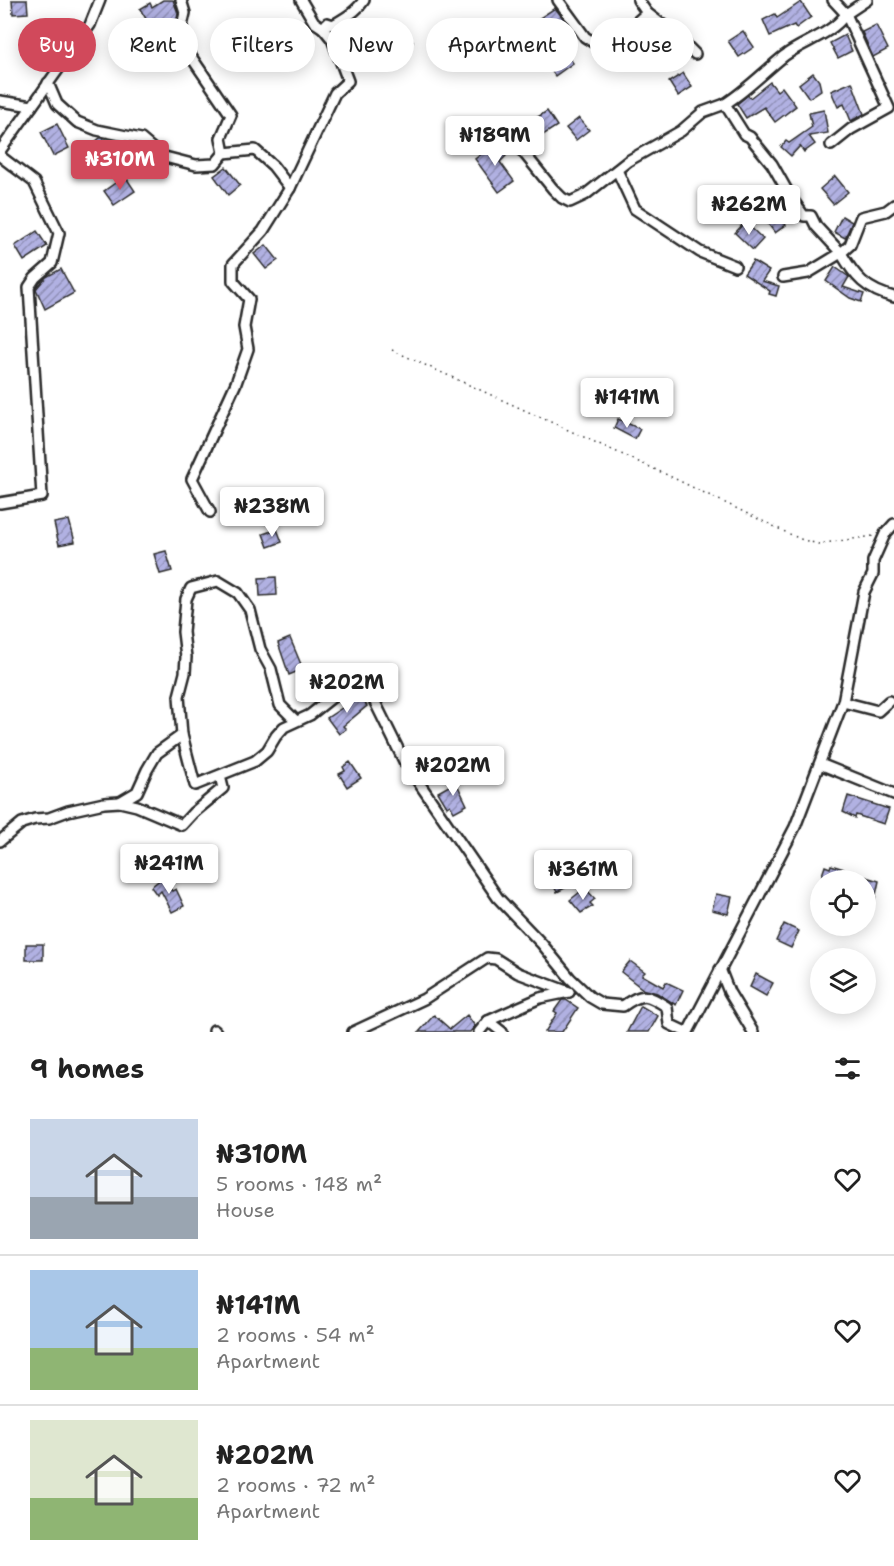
<!DOCTYPE html>
<html lang="en">
<head>
<meta charset="utf-8">
<style>
	:root { --surface:#fff; --page:#f6f6f6; --text:#222; --muted:#767676; --line:#e0e0e0; --accent:#d1495b }
	body { margin:0; font-family:"Shantell Sans",sans-serif; background:var(--page); color:var(--text); height:100vh; display:flex; flex-direction:column; font-size:22px; white-space:nowrap }
	* { box-sizing:border-box; margin:0 }
	p { font-size:20px; color:var(--muted) }
	.icon { flex:none; width:33px; height:33px; fill:none; stroke:currentColor; stroke-width:2; stroke-linecap:round; stroke-linejoin:round }
	.map { position:relative; height:1032px; overflow:hidden }
	.details { display:flex; flex-direction:column; background:var(--surface); flex:1 }
	.details>* { flex:none }
	.banner { position:absolute; left:18px; top:18px; width:858px; height:54px; display:flex; gap:12px }
	.tools { position:absolute; left:810px; top:870px; display:grid; gap:12px }
	.tools a { display:grid; place-items:center; width:66px; height:66px; border-radius:50%; background:var(--surface); box-shadow:0 3px 15px #0003; font-size:30px }
	.price { position:absolute; translate:-50% -51px; padding:0 14px; border-radius:6px; background:#fff; color:#222; font-size:20px; line-height:39px; filter:drop-shadow(0 2px 3px #0008) }
	.price::after { content:''; position:absolute; left:50%; top:36px; width:18px; height:14px; margin-left:-9px; background:inherit; clip-path:polygon(0 0,100% 0,50% 100%) }
	.price.current { background:var(--accent); color:#fff }
	ul { padding:0; list-style:none }
	li { display:flex; align-items:center; gap:18px; height:150px; padding:0 30px }
	li+li { border-top:2px solid var(--line) }
	li span { display:grid; place-items:center; flex:none; width:168px; height:120px; border-radius:0px; color:#555 }
	li>.icon { margin-inline-start:auto }
	span .icon { width:72px; height:72px; fill:#fffc; stroke-width:1 }
	li b { font-size:26px }
	h2 { display:flex; justify-content:space-between; align-items:center; height:72px; padding:0 30px; font-size:26px }
	.chip { padding:0 21px; border-radius:27px; background:var(--surface); box-shadow:0 3px 15px #0003; font-size:21px; line-height:54px }
	.chip.current { background:var(--accent); color:#fff }
	.map>svg:first-child { display:block }
	.building { fill:url(#building-hatch); stroke:#2b2b2b; stroke-width:1.5 }
	.lines { fill:none; stroke-linecap:round; stroke-linejoin:round }
	.minor-casing { stroke:#2b2b2b; stroke-width:14 }
	.path { stroke:#2b2b2b; stroke-width:1.5; stroke-dasharray:1.5 4.5; stroke-linecap:butt }
	.minor { stroke:#fff; stroke-width:9 }
</style>
</head>
<body>
<div class="map">
<svg width="894" height="1032" viewBox="0 0 894 1032">
	<defs>
		<pattern id="building-hatch" width="6" height="6" patternUnits="userSpaceOnUse" patternTransform="scale(1.5)"><rect width="6" height="6" fill="#b1b1e2"/><path d="M-1 1l2-2M0 6l6-6M5 7l2-2" fill="none" stroke="#9090b7"/></pattern>
	</defs>
	<rect width="100%" height="100%" fill="#fff"/>
	<filter id="ink" filterUnits="userSpaceOnUse"><feTurbulence type="fractalNoise" baseFrequency=".0167" numOctaves="2"/><feDisplacementMap in="SourceGraphic" scale="12" xChannelSelector="R" yChannelSelector="G"/><feConvolveMatrix kernelMatrix="1 2 1 2 8 2 1 2 1" color-interpolation-filters="sRGB"/></filter>
	<g filter="url(#ink)">
		<g class="building">
			<polygon points="12,0 27,0 28,13 13,14"/>
			<polygon points="163,0 173,0 178,13 177,19 164,27 166,31 157,37 140,9 150,3 152,7"/>
			<polygon points="801,2 811,17 796,28 794,25 770,36 763,20 775,14 777,18"/>
			<polygon points="555,8 566,22 533,43 523,29"/>
			<polygon points="876,25 888,49 873,57 862,32"/>
			<polygon points="404,28 413,42 400,51 391,37"/>
			<polygon points="743,31 754,47 739,57 728,41"/>
			<polygon points="845,35 852,51 838,58 830,43"/>
			<polygon points="562,47 573,63 555,76 544,60"/>
			<polygon points="683,73 692,87 678,96 669,82"/>
			<polygon points="813,73 819,81 821,90 809,98 799,84"/>
			<polygon points="770,82 777,91 782,87 796,106 775,122 764,107 746,118 737,104 748,95 750,98"/>
			<polygon points="852,82 864,114 851,121 844,104 838,107 831,91"/>
			<polygon points="824,110 828,133 809,136 815,144 804,152 800,146 791,156 781,147 786,141 789,143 812,127 809,113"/>
			<polygon points="547,111 557,126 543,135 533,120"/>
			<polygon points="579,118 589,130 576,140 566,128"/>
			<polygon points="57,124 69,148 53,156 41,132"/>
			<polygon points="100,138 103,138 111,149 99,158 90,146"/>
			<polygon points="496,143 506,156 500,162 514,181 499,192 475,159"/>
			<polygon points="226,167 240,185 228,195 214,176"/>
			<polygon points="125,176 135,191 114,205 104,191"/>
			<polygon points="835,176 848,192 833,204 820,189"/>
			<polygon points="777,212 786,225 775,233 765,220"/>
			<polygon points="842,216 852,222 845,238 834,232"/>
			<polygon points="745,222 763,239 753,250 735,233"/>
			<polygon points="37,231 47,246 24,261 15,246"/>
			<polygon points="266,245 278,260 266,269 254,254"/>
			<polygon points="753,261 769,271 762,281 779,286 776,296 769,294 770,291 744,274"/>
			<polygon points="835,267 849,277 843,287 864,294 861,302 850,298 826,281"/>
			<polygon points="61,269 74,293 45,309 36,289 46,277"/>
			<polygon points="618,419 640,429 635,439 614,428"/>
			<polygon points="69,520 75,542 59,545 54,523"/>
			<polygon points="277,529 282,542 268,547 263,534"/>
			<polygon points="166,551 172,571 160,574 154,554"/>
			<polygon points="276,577 277,595 260,596 259,578"/>
			<polygon points="290,638 303,669 289,675 278,643"/>
			<polygon points="360,696 367,706 343,726 346,729 339,734 327,718"/>
			<polygon points="350,762 361,778 347,787 339,774 345,771 343,767"/>
			<polygon points="456,782 467,805 454,812 450,805 447,807 438,792"/>
			<polygon points="848,796 889,809 884,824 856,815 855,818 843,812"/>
			<polygon points="831,865 844,869 840,880 826,880 828,877 822,875 825,866 830,868"/>
			<polygon points="567,870 575,883 557,892 550,879"/>
			<polygon points="866,877 879,881 875,899 866,897"/>
			<polygon points="162,878 172,891 176,889 184,906 172,912 161,891 157,895 151,887"/>
			<polygon points="585,888 595,899 590,903 593,906 581,913 570,900"/>
			<polygon points="716,894 732,897 728,914 712,910"/>
			<polygon points="784,924 799,931 791,948 776,941"/>
			<rect x="26" y="944" width="17" height="16"/>
			<polygon points="630,961 645,972 642,975 663,987 666,982 683,990 676,1005 657,993 644,990 621,972"/>
			<polygon points="756,974 773,983 766,996 750,987"/>
			<polygon points="562,1000 566,1000 578,1008 562,1032 545,1032 557,1013 554,1011"/>
			<polygon points="641,1006 658,1016 649,1032 627,1032"/>
			<polygon points="434,1015 450,1029 467,1015 475,1026 470,1032 419,1032"/>
		</g>
		<g class="lines">
			<g class="minor-casing">
				<g id="minor">
					<path d="M301 0 314 22 323 28 327 23 333 25C345 18 357 11 364 0"/>
					<polyline points="558,0 585,37 599,46 615,41 647,13 638,0"/>
					<polyline points="833,0 846,14 867,0"/>
					<polyline points="647,13 676,35 695,54"/>
					<polyline points="48,83 57,104 77,122 97,130 141,139 161,156 196,165 215,164 224,153 221,138 231,115 179,39 185,13 181,0"/>
					<polyline points="0,101 32,106"/>
					<polyline points="503,127 553,189 562,198 570,202 585,195 628,161 681,131 703,112 725,104"/>
					<path d="M831 145 851 129 889 108 846 14C831 35 804 41 784 56 764 72 747 90 725 104L744 134 750 137 772 164 790 196 804 216H811L816 226 841 253 850 245 861 217 886 211 894 205"/>
					<polyline points="0,151 90,25 100,0"/>
					<polyline points="224,153 255,150 273,166 290,188"/>
					<polyline points="0,156 34,182 59,233 52,263 35,278 29,287 42,496 0,503"/>
					<polyline points="617,170 635,209 700,252 735,266"/>
					<path d="M783 277 808 273 841 253C855 277 866 290 894 297"/>
					<polyline points="210,512 192,479 236,383 248,349 244,327 249,299 233,281 233,264 263,231 290,188 335,93 348,81 332,39 323,28"/>
					<path d="M310 672 328 679H345L352 684 367 686 404 761 498 898 542 944 570 978 590 997 602 1004 623 1006C643 992 647 994 667 1007L669 1024 686 1032"/>
					<polyline points="843,702 878,711 889,701"/>
					<polyline points="296,721 280,705 271,669 260,649 250,610 238,593 218,581 191,588 186,599 183,632 186,657 185,673 179,696 182,735 195,785 255,761 267,751 276,736 284,727 310,715 350,683"/>
					<polyline points="182,735 157,753 147,770 137,792 120,802 137,806 182,825 193,813 223,788 220,776"/>
					<polyline points="820,764 894,794"/>
					<polyline points="0,841 22,823 35,819 49,818 68,811 104,803 120,802"/>
					<polyline points="720,969 729,992 753,1032"/>
					<polyline points="488,1021 540,998 569,992"/>
					<polyline points="214,1030 216,1032"/>
					<polyline points="353,1032 424,999 487,958 496,959 518,973 569,992"/>
					<polyline points="479,1032 488,1021 502,1032"/>
					<polyline points="688,1032 795,827 843,702 861,608 864,592 873,574 873,561 885,534 894,524"/>
				</g>
			</g>
			<polyline class="path" points="392,350 663,473 800,539 818,544 873,536"/>
			<use href="#minor" class="minor"/>
		</g>
	</g>
</svg>
<div class="tools">
<a><svg class="icon" aria-label="locate" viewBox="0 0 24 24"><circle cx="12" cy="12" r="6"/><path d="M12 2v4M12 18v4M2 12h4M18 12h4"/></svg></a>
<a><svg class="icon" aria-label="layers" viewBox="0 0 24 24"><path d="M12 4l9 5-9 5-9-5zM3 14l9 5 9-5"/></svg></a>
</div>
<b class="price" style="left:495px;top:167px">₦189M</b>
<b class="price current" style="left:120px;top:191px">₦310M</b>
<b class="price" style="left:749px;top:236px">₦262M</b>
<b class="price" style="left:627px;top:429px">₦141M</b>
<b class="price" style="left:272px;top:538px">₦238M</b>
<b class="price" style="left:347px;top:714px">₦202M</b>
<b class="price" style="left:453px;top:797px">₦202M</b>
<b class="price" style="left:169px;top:895px">₦241M</b>
<b class="price" style="left:583px;top:901px">₦361M</b>
<div class="banner">
<a class="chip current">Buy</a>
<a class="chip">Rent</a>
<a class="chip">Filters</a>
<a class="chip">New</a>
<a class="chip">Apartment</a>
<a class="chip">House</a>
</div>
</div>
<section class="details">
<h2>9 homes<svg class="icon" aria-label="filters" viewBox="0 0 24 24"><path d="M4 7h16M4 17h16"/><circle cx="9" cy="7" r="2"/><circle cx="15" cy="17" r="2"/></svg></h2>
<ul>
<li><span style="background:linear-gradient(#c9d6e8 65%,#9aa5b1 0)"><svg class="icon" aria-label="home" viewBox="0 0 24 24"><path d="M3 11l9-7 9 7M6 9v11h12V9"/></svg></span><div><b>₦310M</b><p>5 rooms · 148 m²</p><p>House</p></div><svg class="icon" aria-label="heart" viewBox="0 0 24 24"><path d="M12 20l-8-8c-3-5 5-10 8-4 3-6 11-1 8 4z"/></svg></li>
<li><span style="background:linear-gradient(#a9c7e8 65%,#8fb573 0)"><svg class="icon" aria-label="home" viewBox="0 0 24 24"><path d="M3 11l9-7 9 7M6 9v11h12V9"/></svg></span><div><b>₦141M</b><p>2 rooms · 54 m²</p><p>Apartment</p></div><svg class="icon" aria-label="heart" viewBox="0 0 24 24"><path d="M12 20l-8-8c-3-5 5-10 8-4 3-6 11-1 8 4z"/></svg></li>
<li><span style="background:linear-gradient(#dfe7d0 65%,#8fb573 0)"><svg class="icon" aria-label="home" viewBox="0 0 24 24"><path d="M3 11l9-7 9 7M6 9v11h12V9"/></svg></span><div><b>₦202M</b><p>2 rooms · 72 m²</p><p>Apartment</p></div><svg class="icon" aria-label="heart" viewBox="0 0 24 24"><path d="M12 20l-8-8c-3-5 5-10 8-4 3-6 11-1 8 4z"/></svg></li>
</ul>
</section>
</body>
</html>
